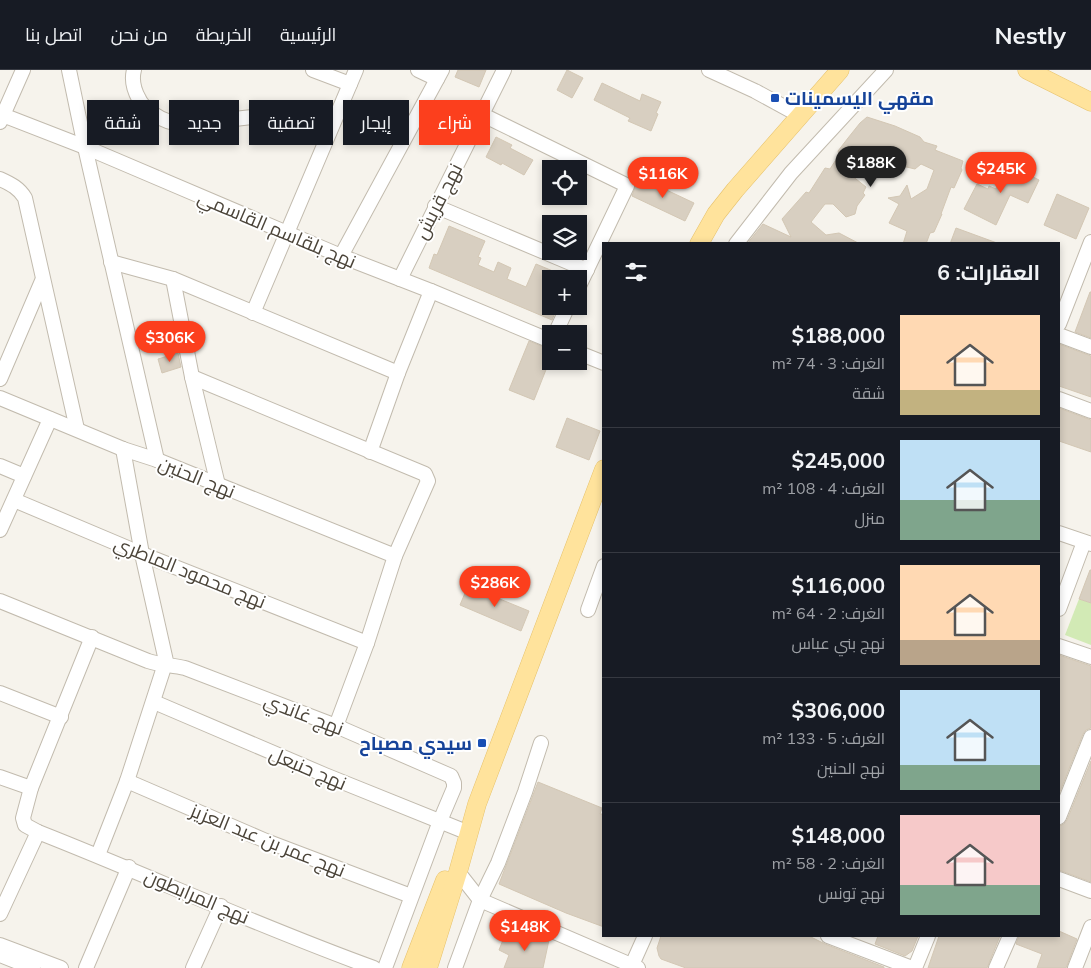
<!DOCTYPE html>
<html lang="ar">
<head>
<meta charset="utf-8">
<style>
	:root { --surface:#171b24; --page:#20242c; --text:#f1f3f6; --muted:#9ea1a6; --line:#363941; --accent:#fc3f1d }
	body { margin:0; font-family:Mulish,Cairo,sans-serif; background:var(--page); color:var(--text); direction:rtl; height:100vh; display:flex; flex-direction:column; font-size:19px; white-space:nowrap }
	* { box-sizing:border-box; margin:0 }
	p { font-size:16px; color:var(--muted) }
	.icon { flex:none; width:28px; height:28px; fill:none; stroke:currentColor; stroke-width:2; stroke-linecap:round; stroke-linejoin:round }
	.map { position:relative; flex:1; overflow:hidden; direction:ltr }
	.panel { position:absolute; left:602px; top:172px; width:458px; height:695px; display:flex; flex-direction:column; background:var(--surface); border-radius:0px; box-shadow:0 2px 8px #0003; direction:rtl }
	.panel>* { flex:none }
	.top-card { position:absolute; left:15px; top:30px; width:475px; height:45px; direction:rtl; display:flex; gap:10px }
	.tools { position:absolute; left:542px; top:90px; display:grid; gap:10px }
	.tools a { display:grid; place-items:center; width:45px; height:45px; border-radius:0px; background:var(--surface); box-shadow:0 2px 8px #0003; font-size:25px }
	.price { position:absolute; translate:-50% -42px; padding:0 11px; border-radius:18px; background:var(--accent); color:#fff; font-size:16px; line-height:32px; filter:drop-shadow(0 1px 2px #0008) }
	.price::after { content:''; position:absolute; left:50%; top:30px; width:15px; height:11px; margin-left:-8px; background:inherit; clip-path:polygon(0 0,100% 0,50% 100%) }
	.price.current { background:#222; color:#fff }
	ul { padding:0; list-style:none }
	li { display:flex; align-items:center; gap:15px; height:125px; padding:0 20px }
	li+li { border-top:1px solid var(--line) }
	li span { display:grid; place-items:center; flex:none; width:140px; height:100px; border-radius:0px; color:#555 }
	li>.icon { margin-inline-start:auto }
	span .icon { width:60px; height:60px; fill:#fffc; stroke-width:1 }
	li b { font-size:21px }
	h2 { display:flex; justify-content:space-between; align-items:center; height:60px; padding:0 20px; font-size:21px }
	.chip { padding:0 18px; border-radius:0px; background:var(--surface); box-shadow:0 2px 8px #0003; font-size:18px; line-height:45px }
	.chip.current { background:var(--accent); color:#fff }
	header { display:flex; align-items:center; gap:30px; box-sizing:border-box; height:70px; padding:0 25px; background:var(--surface); border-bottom:1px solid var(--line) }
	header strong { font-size:24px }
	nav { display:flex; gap:28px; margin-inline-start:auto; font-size:18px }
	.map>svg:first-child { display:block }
	.green { fill:#d2eab5 }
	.building { fill:#d8cfc1; stroke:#d3c7b4 }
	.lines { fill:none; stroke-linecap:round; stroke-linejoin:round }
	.minor-casing { stroke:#c2bbae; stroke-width:16 }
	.major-casing { stroke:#e6c16a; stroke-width:19 }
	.minor { stroke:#fff; stroke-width:14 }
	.major { stroke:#ffe39c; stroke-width:18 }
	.transit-dot { fill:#1a4fb4; stroke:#fff; stroke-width:2 }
	.labels { text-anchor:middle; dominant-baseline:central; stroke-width:4; stroke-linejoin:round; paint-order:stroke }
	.transit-label { font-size:19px; font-weight:bold; fill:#164399; stroke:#fff; text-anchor:start }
	.street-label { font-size:19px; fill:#4b4439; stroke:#fff }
</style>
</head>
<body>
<header>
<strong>Nestly</strong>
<nav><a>الرئيسية</a><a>الخريطة</a><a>من نحن</a><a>اتصل بنا</a></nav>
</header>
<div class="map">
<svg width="1091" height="898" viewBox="0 0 1091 898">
	<rect width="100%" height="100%" fill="#f6f3ec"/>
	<polygon class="green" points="1079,529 1091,533 1091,575 1065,565"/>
	<g class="building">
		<polygon points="458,0 486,0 479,17 455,7"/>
		<polygon points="567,0 583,8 572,28 557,20"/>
		<polygon points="602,13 640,31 642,24 661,32 656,43 658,44 651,61 628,51 630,48 594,30"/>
		<polygon points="867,47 895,56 920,67 924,72 937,76 935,80 963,91 961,98 962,100 954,118 951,117 941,144 942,144 934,162 930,163 926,174 903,174 907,161 889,153 899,134 888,128 900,126 907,115 911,129 927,119 934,100 921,94 915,99 898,95 894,89 886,86 886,82 874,78 865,91 864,90 851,105 866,117 863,123 865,125 857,136 855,144 846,147 833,134 825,134 811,152 826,165 839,163 860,174 747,174 763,154 791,167 782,149 806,122 809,123 825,98 830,99 839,85 838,81 848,68 860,53"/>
		<polygon points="496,67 512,75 510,78 533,90 524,105 502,93 501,95 486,87"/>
		<polygon points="1008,94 1039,110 1028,133 1010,125 996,155 964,139 977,114 988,119 989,116 996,119"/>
		<polygon points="639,107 694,133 685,151 632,126"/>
		<polygon points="1057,124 1089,138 1076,169 1044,155"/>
		<polygon points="449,156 485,171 478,187 481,188 478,195 494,202 498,192 511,198 507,209 526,217 536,194 572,209 551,209 551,236 557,238 552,250 429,198 434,184 437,185"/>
		<polygon points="956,158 997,173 997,174 950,174"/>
		<polygon points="1090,222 1091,222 1091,268 1075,262"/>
		<polygon points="529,271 551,280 551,287 534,330 509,320"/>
		<polygon points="1059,274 1091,286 1091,327 1059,316"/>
		<polygon points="178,283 181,297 162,303 158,289"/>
		<polygon points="1059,338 1091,350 1091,382 1059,371"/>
		<polygon points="567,348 600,361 589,390 556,377"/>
		<polygon points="1090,500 1091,500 1091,533 1079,529"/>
		<polygon points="468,516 529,541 521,561 460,535"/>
		<polygon points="1059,585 1091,596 1091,658 1086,660 1083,664 1059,724"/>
		<polygon points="1091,691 1091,812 1059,800 1059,756 1064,754 1067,750"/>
		<polygon points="538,712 602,738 600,744 604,744 604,857 566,843 499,814"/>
		<polygon points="1059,861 1077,869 1066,898 1037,898 1042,884 1016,874 1019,866 1059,866"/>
		<polygon points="505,865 531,873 532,865 549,870 543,898 504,898 509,885 499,880"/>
		<polygon points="661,866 809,866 825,874 884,897 884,898 686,898 661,889 659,886 657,878"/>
		<polygon points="878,866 918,866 912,881 905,886 875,874"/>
		<polygon points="939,866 1000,866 987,898 928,898"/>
	</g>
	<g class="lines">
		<g class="minor-casing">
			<g id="minor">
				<polyline points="69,0 85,77 157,390"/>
				<path d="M134 0C131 11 134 20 139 29 142 36 147 39 152 43 184 66 218 49 253 47 274 46 307 61 327 67"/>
				<polyline points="313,0 350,14"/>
				<polyline points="418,0 437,9"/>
				<polyline points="709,0 755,21 799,45"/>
				<polyline points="0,44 85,77 341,186 431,221 551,271"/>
				<polyline points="483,45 626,115 627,116 579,216"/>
				<polyline points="0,52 23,0"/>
				<path d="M0 109C11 114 19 118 25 128L77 359"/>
				<polyline points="435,136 587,200"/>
				<polyline points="736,174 791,103 886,0"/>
				<polyline points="341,186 442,0"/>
				<polyline points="111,192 173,209 398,303"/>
				<polyline points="173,209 192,307 218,415"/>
				<polyline points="400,209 504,0"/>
				<polyline points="253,243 356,0"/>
				<polyline points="1059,254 1091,172"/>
				<polyline points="555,264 568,236"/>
				<polyline points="1059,265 1091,277"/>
				<polyline points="579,283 604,293"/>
				<polyline points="192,307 425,404 428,411 395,486 367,573 336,656"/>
				<polyline points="0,309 42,211"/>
				<polyline points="0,328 123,379 157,390 395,486"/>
				<polyline points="1059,329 1091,341"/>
				<polyline points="370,382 398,303 431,221"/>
				<polyline points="0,396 24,406"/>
				<polyline points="14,430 142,484 367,573"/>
				<polyline points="0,460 50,349"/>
				<polyline points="1059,463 1091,474"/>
				<path d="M0 531 148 591C160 595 172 595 185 598L336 656 451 706 454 713V718L440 751 385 898"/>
				<polyline points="1059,539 1084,472"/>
				<polyline points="588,540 604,496"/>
				<path d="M92 567 31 718 23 748 25 755 38 762C150 806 260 857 374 898"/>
				<polyline points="1059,576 1091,587"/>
				<polyline points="0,623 61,647"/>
				<polyline points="154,632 325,705 464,761"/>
				<polyline points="0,707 31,718"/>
				<polyline points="127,711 266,771 411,826"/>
				<polyline points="1059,747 1091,667"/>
				<polyline points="98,785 127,711 166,591 142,484 123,379"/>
				<polyline points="458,802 480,830 638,898"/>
				<polyline points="1059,809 1091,821"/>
				<polyline points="0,844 38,762"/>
				<polyline points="828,866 912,898"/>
				<polyline points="0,875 61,898"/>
				<polyline points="0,885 33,898"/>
				<polyline points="632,895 645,866"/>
				<polyline points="86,898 129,797"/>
				<polyline points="193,898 221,836"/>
				<polyline points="455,898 480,830 498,793 525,722 541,673"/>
				<polyline points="915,898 928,866"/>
				<polyline points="996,898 1010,866"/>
				<polyline points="1075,898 1091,857"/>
			</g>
		</g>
		<g class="major-casing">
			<g id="major">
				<polyline points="1027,0 1091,32"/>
				<polyline points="699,174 716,144 735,120 840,0"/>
				<polyline points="411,898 445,810"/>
				<polyline points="428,898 458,802 477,734 604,399"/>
			</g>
		</g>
		<use href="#minor" class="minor"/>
		<use href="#major" class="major"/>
	</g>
	<g class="transit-dot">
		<rect x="770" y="23" width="10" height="10" rx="2.5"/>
		<rect x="477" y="668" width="10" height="10" rx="2.5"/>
	</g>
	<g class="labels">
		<g class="transit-label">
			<text x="785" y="28">مقهي اليسمينات</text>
			<text x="472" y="673" text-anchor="end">سيدي مصباح</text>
		</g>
		<g class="street-label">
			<text transform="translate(438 131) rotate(-63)">نهج قريش</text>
			<text transform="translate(277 159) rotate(23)">نهج بلقاسم القاسمي</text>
			<text transform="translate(197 407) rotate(22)">نهج الحنين</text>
			<text transform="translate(190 502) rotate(22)">نهج محمود الماطري</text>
			<text transform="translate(304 644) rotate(21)">نهج غاندي</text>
			<text transform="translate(308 698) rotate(23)">نهج حنبعل</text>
			<text transform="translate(268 770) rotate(22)">نهج عمر بن عبد العزيز</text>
			<text transform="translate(197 826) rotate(23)">نهج المرابطون</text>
		</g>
	</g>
</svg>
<div class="tools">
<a><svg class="icon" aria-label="locate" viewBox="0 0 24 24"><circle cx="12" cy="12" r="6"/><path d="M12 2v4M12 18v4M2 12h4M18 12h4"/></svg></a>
<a><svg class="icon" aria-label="layers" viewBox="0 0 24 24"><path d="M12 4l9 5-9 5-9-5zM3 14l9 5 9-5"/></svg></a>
<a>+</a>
<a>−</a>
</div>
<b class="price current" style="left:871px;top:118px">$188K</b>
<b class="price" style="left:1001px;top:124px">$245K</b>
<b class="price" style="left:663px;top:129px">$116K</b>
<b class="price" style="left:170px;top:293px">$306K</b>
<b class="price" style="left:495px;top:538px">$286K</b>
<b class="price" style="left:525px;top:882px">$148K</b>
<div class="top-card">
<a class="chip current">شراء</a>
<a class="chip">إيجار</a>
<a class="chip">تصفية</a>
<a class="chip">جديد</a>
<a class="chip">شقة</a>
</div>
<section class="panel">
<h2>العقارات: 6<svg class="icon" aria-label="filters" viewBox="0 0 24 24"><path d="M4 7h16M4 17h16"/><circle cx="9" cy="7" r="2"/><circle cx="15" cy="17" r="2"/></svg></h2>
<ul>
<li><span style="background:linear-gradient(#ffd9b3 75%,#c2b280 0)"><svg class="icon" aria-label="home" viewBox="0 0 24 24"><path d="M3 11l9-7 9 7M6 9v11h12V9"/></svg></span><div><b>$188,000</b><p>الغرف: 3 · 74 m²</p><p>شقة</p></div></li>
<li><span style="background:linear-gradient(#bfe0f5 60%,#7fa58c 0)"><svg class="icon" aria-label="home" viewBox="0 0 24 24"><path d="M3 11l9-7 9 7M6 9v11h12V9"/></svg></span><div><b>$245,000</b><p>الغرف: 4 · 108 m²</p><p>منزل</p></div></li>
<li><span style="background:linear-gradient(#ffd9b3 75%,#b9a48a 0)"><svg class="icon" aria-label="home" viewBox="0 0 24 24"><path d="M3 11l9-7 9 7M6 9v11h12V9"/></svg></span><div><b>$116,000</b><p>الغرف: 2 · 64 m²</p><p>نهج بني عباس</p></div></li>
<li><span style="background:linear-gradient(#bfe0f5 75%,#7fa58c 0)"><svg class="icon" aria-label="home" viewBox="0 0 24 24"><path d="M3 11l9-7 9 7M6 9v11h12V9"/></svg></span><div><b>$306,000</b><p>الغرف: 5 · 133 m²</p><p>نهج الحنين</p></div></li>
<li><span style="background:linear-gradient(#f6c9c9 70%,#7fa58c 0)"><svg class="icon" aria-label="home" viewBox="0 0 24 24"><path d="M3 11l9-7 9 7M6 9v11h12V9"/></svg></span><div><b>$148,000</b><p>الغرف: 2 · 58 m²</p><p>نهج تونس</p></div></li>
</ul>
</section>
</div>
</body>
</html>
